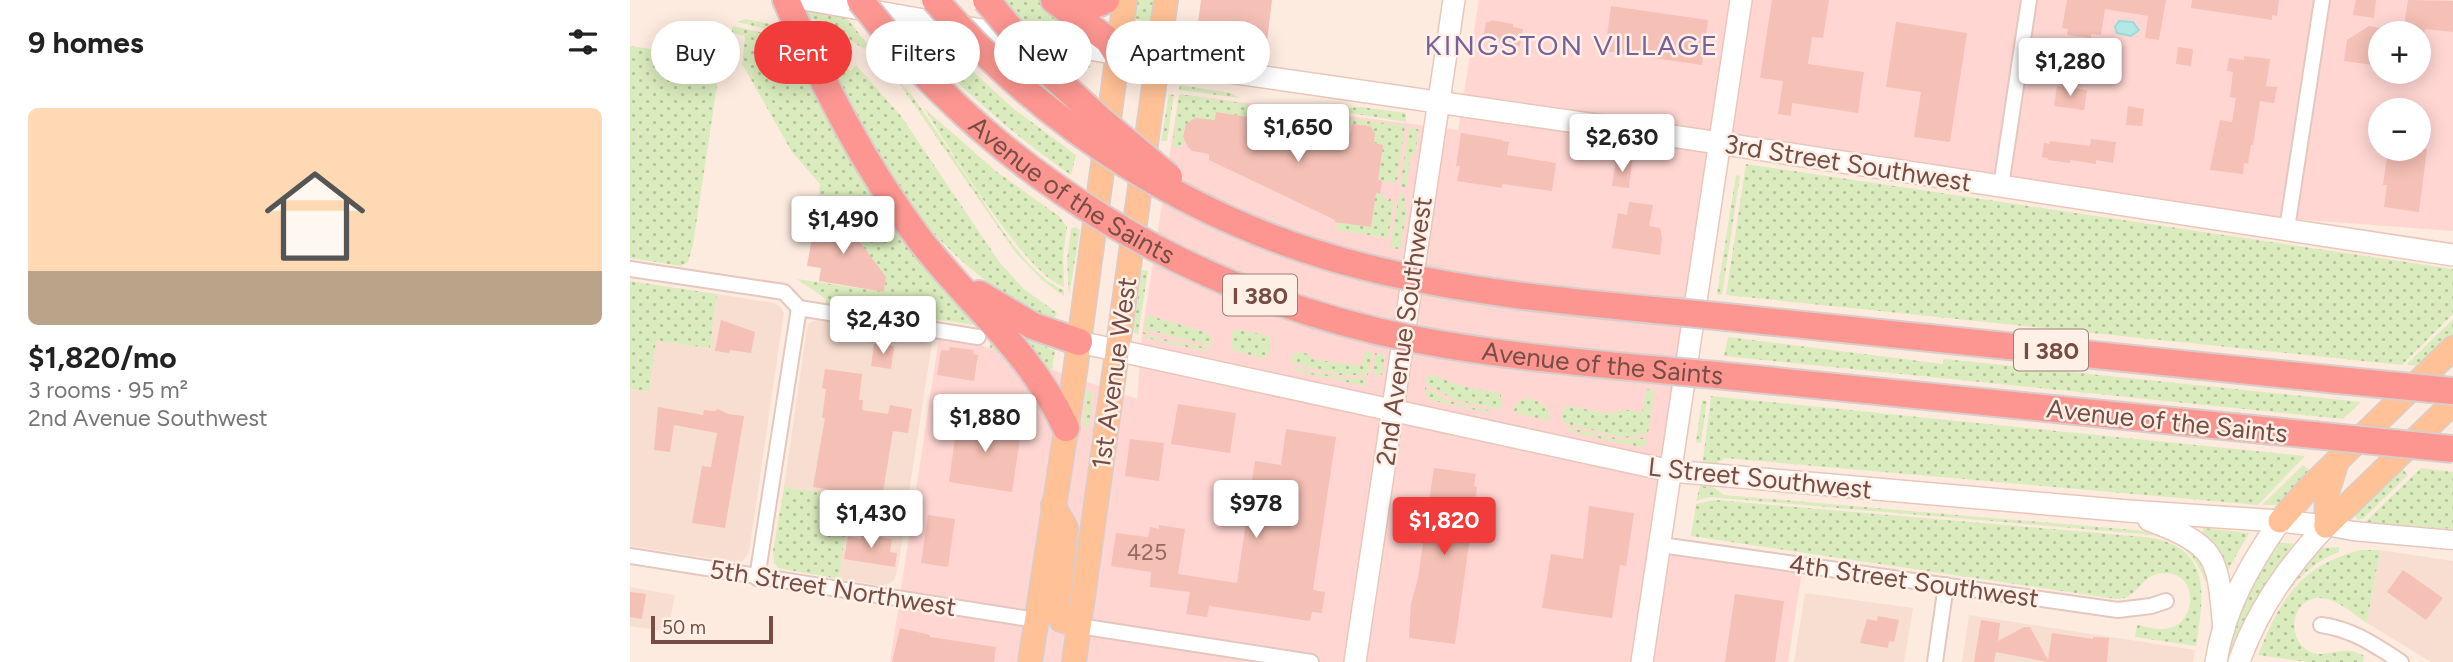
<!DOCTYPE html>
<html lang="en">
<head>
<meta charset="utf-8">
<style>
	:root { --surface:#fff; --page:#f2f2f2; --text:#222; --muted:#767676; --line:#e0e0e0; --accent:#f13c3b }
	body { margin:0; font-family:Figtree,sans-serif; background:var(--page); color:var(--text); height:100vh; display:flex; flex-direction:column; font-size:26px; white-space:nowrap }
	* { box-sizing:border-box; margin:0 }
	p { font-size:23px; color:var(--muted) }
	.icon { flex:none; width:38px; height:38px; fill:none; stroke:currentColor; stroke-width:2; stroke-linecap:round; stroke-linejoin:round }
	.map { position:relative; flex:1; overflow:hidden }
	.side { display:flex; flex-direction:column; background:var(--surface); width:630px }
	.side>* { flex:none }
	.guide { position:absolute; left:21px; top:21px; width:665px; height:63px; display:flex; gap:14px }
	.buttons { position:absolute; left:1738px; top:21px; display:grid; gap:14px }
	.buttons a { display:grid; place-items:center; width:63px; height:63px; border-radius:50%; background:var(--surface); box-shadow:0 4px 18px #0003; font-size:35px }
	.scale { position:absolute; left:21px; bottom:18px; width:122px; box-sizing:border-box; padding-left:7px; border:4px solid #764c45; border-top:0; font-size:19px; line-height:24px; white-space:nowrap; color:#764c45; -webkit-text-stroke:5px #fff0e7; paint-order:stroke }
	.price { position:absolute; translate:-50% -60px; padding:0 16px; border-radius:7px; background:#fff; color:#222; font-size:23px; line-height:46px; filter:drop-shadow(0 2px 4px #0008) }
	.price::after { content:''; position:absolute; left:50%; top:42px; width:21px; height:16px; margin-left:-10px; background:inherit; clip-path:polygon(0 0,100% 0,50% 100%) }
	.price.current { background:var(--accent); color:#fff }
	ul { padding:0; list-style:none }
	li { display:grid; align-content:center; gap:14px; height:371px; padding:0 28px }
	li+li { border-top:2px solid var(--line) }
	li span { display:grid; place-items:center; height:217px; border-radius:10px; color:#555 }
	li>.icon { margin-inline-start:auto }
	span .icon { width:126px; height:126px; fill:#fffc; stroke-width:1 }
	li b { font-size:30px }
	h2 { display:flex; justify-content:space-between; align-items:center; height:84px; padding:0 28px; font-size:30px }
	.pill { padding:0 24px; border-radius:32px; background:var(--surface); box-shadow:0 4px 18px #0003; font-size:24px; line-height:63px }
	.pill.current { background:var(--accent); color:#fff }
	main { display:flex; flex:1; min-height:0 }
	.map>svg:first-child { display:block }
	.residential { fill:#f8ded0 }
	.commercial { fill:#ffd6d2; fill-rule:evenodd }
	.green { fill:url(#green-dots) }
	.water { fill:#b3e8e4; stroke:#98dbd7; stroke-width:2 }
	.building { fill:#f5c0b5 }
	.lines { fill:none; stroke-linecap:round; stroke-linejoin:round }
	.minor-casing { stroke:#e4c7be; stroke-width:18 }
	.tertiary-casing { stroke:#e4c7be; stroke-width:21 }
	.secondary-casing { stroke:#eac6ba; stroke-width:24 }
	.primary-casing { stroke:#d9cdcb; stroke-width:26 }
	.motorway-casing { stroke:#d9cdcb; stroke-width:30 }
	.minor { stroke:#fff; stroke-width:14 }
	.tertiary { stroke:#fff; stroke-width:18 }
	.secondary { stroke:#fff; stroke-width:21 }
	.primary { stroke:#ffc195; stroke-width:23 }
	.motorway { stroke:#fd9691; stroke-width:26 }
	.motorway-bridge-casing { stroke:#d9cdcb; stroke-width:30; stroke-linecap:butt }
	.motorway-bridge { stroke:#fd9691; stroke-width:26 }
	.labels { text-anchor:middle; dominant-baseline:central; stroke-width:5; stroke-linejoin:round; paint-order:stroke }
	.number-label { font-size:23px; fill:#966961 }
	.shield { fill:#fff0e7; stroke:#9f7d76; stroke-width:2 }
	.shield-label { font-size:24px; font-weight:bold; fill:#764c45 }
	.street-label { font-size:26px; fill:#764c45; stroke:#fff0e7 }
	.neighbourhood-label { font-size:28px; letter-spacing:2px; fill:#7a609a; stroke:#fff0e7 }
</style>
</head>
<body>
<main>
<section class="side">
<h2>9 homes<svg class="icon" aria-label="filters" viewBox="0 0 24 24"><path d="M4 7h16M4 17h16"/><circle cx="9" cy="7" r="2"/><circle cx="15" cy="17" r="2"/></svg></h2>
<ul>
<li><span style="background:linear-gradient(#ffd9b3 75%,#b9a48a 0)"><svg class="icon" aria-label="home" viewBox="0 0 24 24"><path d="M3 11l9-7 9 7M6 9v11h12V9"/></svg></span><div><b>$1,820/mo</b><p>3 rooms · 95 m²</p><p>2nd Avenue Southwest</p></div></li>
</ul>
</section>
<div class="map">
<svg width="1823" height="662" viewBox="0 0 1823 662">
	<defs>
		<pattern id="green-dots" width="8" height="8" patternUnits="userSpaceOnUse" patternTransform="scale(1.75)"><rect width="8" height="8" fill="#daecbd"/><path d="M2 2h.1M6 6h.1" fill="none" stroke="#b5c19b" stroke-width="1.8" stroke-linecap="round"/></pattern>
	</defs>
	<rect width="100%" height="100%" fill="#feebdf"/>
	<g class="residential">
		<polygon points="87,294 144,303 150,306 154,313 119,552 111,563 0,546 0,389 19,392 26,341 80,348"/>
		<polygon points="190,319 303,337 277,505 154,487 177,328 179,323"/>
		<polygon points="216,525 273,535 268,567 265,578 260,583 253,586 209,579"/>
		<polygon points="1750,550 1823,561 1823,662 1801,662 1737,623"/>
		<polygon points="0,587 45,595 38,632 0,626"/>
		<polygon points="1175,593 1283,608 1274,662 1164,662"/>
		<polygon points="1339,615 1565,650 1563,662 1332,662"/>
	</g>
	<path class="commercial" d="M849 0H1823V231L1516 208 1091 144 1031 544 1173 565 1158 662H260L310 331 507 399 512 334 549 94 828 130ZM1750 33H1788V72H1750ZM1750 110H1788V149H1750Z"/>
	<g class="green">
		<polygon points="368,0 410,0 441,29 440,31 388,25"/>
		<polygon points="504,0 524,0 520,22 501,18"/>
		<polygon points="174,8 215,16 238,45 234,49 205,30 178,17"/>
		<polygon points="115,19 155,27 158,34 107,22"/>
		<polygon points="103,26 160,39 196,115 279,248 301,276 348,323 385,368 369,353 360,348 361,341 345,325 196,304 196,299 167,279 254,292 256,278 212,218 186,214 190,184 162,152 114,67 112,66 115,36 101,33"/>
		<path d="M285 37 316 47 384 109 446 155 441 175C384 135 330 89 285 37Z"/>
		<path d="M0 46 80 57C84 67 81 75 87 85L63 245 58 262 51 266 0 258Z"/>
		<path d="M194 53 221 71 226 65 271 116 370 263 394 289 427 313 423 320C409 313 394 306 380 297 317 258 267 196 231 130 217 105 207 78 194 53Z"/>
		<polygon points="419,57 461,66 444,77 439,77"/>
		<path d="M265 77 281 94C303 126 324 157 345 189 365 219 400 278 434 290V296L412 280 385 252Z"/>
		<polygon points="550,85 600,93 610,98 549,90"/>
		<polygon points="539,94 544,95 537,141 531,141"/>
		<path d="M549 94 617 104 619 115 617 117 586 112 585 120 565 118C555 124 551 131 555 143L548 148 542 147Z"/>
		<polygon points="731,107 776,113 776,122 713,112 719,108"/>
		<path d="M294 108 367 172 430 217 437 227 433 256 434 287C396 275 318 146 294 108Z"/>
		<polygon points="711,117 775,126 767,181 764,183 748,180 753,145 744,143 740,126 713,123"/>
		<polygon points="779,126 789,130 785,154 781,154 776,188 770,187"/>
		<polygon points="1116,164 1823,269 1823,314 1772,365 1096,295"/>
		<polygon points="1106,175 1110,176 1092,295 1087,294"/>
		<polygon points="746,193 755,195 754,200 759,200 759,198 764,202 758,238 706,230 708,222 741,227"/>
		<polygon points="769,195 775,196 774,206 776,206 777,210 770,249 760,248"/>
		<polygon points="445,227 450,230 439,296 437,260 441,229"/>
		<polygon points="512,270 518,271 508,335 503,332 503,329"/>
		<polygon points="0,281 87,294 80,348 26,341 19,392 0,389"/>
		<polygon points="517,315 572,331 582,338 581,346 514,329"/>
		<polygon points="1823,319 1823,335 1791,366 1776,365"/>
		<polygon points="605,329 640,336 639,351 635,359 601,350 602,333"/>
		<polygon points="513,332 528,338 579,348 574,351 513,337"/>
		<polygon points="1098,337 1313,364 1314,359 1731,402 1713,419 1094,356"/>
		<polygon points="396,338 425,351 421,376 394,343"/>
		<polygon points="735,351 742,352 738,375 710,375 660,362 663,354 666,352 679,354 681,359 732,366"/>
		<polygon points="745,353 755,355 752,375 743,375"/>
		<polygon points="663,367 712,378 737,378 735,386 667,371"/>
		<polygon points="797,375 808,377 828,385 871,394 871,407 869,409 825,400 795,383"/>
		<polygon points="795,387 819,401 864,412 859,413 805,401 795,396"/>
		<path d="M1016 389 1025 390 1018 433 995 438 933 423C930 417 931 410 936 406L978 413 998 410 1012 413Z"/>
		<polygon points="455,391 463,392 459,427 454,427"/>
		<polygon points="1081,396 1675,456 1628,505 1095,458 1086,464 1073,463 1073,460"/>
		<path d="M896 398C909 401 921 405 919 421L883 412 888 402Z"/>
		<polygon points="1072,400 1077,401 1071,443 1066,442"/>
		<polygon points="935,427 995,440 1017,437 1015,447 1010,447 942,432"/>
		<polygon points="1673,465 1682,472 1651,505 1632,505"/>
		<polygon points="1770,466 1778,475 1734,518 1728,520 1724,515"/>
		<polygon points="1791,468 1823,472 1823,529 1734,523"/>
		<path d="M1070 486 1083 487 1094 495 1528 532 1563 547 1582 579 1575 581C1565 555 1551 541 1523 535L1080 497 1066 501Z"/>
		<polygon points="154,487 277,505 273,535 216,526 209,579 148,568 144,562 143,552"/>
		<path d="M1085 500 1515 537C1583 545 1574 596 1566 646L1505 637 1507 625C1517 627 1530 631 1540 628 1567 620 1568 575 1537 573 1510 571 1511 599 1486 599L1061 536 1066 504Z"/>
		<polygon points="1574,528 1619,533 1595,575 1571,534"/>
		<path d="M1648 542 1664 544C1635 580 1614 618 1598 662H1594C1606 618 1624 580 1648 542Z"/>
		<path d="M1709 547V552C1664 569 1645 609 1626 651L1621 655 1653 591 1689 548Z"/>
		<path d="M1731 550H1750L1737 623C1723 614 1707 598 1689 598 1662 599 1656 636 1677 650 1696 662 1710 642 1734 656L1733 662H1678L1628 655C1650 600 1670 565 1731 550Z"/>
	</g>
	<polygon class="water" points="1489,21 1503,22 1509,30 1501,36 1487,33 1485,27"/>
	<g class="building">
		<polygon points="571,0 642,0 637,41 567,31"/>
		<polygon points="1142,0 1199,0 1193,38 1182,37 1178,64 1234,72 1228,113 1162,103 1161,116 1148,114 1153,81 1130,78"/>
		<polygon points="1437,0 1536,0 1529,40 1515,38 1518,16 1475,9 1471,35 1461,34 1461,38 1437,35 1438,29 1432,28"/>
		<polygon points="1562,0 1649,0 1647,16 1642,15 1642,20 1561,8"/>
		<polygon points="1726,0 1746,0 1744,18 1723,15"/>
		<polygon points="1778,0 1823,1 1823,32 1795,29 1794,33 1773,33"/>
		<polygon points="981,6 1078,20 1072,65 975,51"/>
		<polygon points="861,20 883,24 883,27 893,29 890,46 853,38 856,22 860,22"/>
		<polygon points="1266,22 1337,33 1320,142 1284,137 1291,92 1256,87"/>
		<polygon points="1739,26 1750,28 1750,66 1714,61 1717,40"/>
		<polygon points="1548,47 1563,49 1561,66 1546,64"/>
		<polygon points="1614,56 1640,59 1636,86 1647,87 1644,103 1630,101 1623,145 1621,145 1618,164 1614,163 1613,174 1580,170 1590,120 1602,122 1606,98 1600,97 1603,72 1597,71 1599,58 1614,60"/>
		<polygon points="1427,86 1457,90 1454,110 1424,106"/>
		<polygon points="1498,106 1514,109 1512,126 1496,125"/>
		<polygon points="586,112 617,117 616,124 719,139 722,124 740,126 745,133 744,143 753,145 748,180 752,181 750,194 746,193 741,227 705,222 705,220 579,160 579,154 562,151 558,147 553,137 556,124 565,118 585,120"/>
		<polygon points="831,133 873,140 872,141 879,142 877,155 926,163 922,191 872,184 872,188 827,181 830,166 826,166"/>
		<polygon points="1461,139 1486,142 1483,163 1466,160 1466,164 1440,160 1440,163 1418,160 1418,158 1412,157 1414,143 1420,144 1420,141 1460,146"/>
		<polygon points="1758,149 1797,149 1789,212 1754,207 1757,185 1753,185"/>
		<polygon points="986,159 1002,161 999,188 982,186"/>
		<polygon points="999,202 1023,205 1019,226 1030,228 1032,237 1030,255 982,248 988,213 997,215"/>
		<polygon points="186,214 212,218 256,277 254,292 189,281 191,268 177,266"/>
		<polygon points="91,320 125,332 121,353 100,350 99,353 85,351"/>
		<polygon points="244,344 264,346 261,369 241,366"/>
		<polygon points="320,347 344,350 343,354 348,355 344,381 307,375 311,350 319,351"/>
		<polygon points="195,369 232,374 229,400 233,400 232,410 258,414 260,405 282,409 278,433 263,431 252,498 183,487 195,418 192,418 196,389 192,388"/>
		<polygon points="548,404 606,413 600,453 541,444"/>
		<polygon points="28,407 73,415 74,410 85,411 88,409 98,414 114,416 95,528 62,523 72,466 81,467 87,433 44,425 40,452 24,450"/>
		<polygon points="328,416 392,425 382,492 319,482"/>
		<polygon points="656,429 706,437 683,590 695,592 692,613 682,612 680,621 579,606 577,617 556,614 560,592 520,587 521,572 481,566 486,533 518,537 520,527 529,529 529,525 555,529 548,574 607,583 625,461 651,465"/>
		<polygon points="500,439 534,443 529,481 495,476"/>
		<polygon points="804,468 846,474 844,486 847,487 825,644 779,638 781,604 788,578"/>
		<polygon points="959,506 1004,513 996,566 990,565 982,618 912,608 921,554 953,559"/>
		<polygon points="298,515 325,519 318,567 291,563"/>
		<polygon points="232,534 262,539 260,552 267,553 265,567 214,559 218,536 231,539"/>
		<polygon points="1773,570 1813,598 1796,620 1757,592"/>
		<polygon points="0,592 16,594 12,619 0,617"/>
		<polygon points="1105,594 1154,601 1145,662 1095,662"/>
		<polygon points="1248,616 1269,620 1264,642 1259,641 1258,648 1230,643 1237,619 1247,621"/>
		<polygon points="1351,620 1370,623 1368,641 1394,627 1400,627 1418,660 1422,633 1463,639 1463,637 1479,638 1477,662 1418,662 1366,652 1364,662 1344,662"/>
		<polygon points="270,628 300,635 300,637 366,647 364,662 262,662"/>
	</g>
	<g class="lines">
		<g class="minor-casing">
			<g id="minor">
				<polyline points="1371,186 1399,0"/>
				<polyline points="1657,229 1692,0"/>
				<polyline points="0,269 154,292 169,308 348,337"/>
				<polyline points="1031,545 1488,610 1521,606 1536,601"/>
				<polyline points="0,556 406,620"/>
				<polyline points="127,578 169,308"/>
				<path d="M1691 625C1722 629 1745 645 1771 662"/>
				<polyline points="449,626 681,662"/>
				<polyline points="1305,662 1316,585"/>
			</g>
		</g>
		<g class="tertiary-casing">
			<polyline id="tertiary" points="1696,526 1723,531 1823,540"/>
		</g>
		<g class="secondary-casing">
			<g id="secondary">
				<polyline points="179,0 551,65 1029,134 1823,255"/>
				<polyline points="449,342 1041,471 1498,511 1650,521 1696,526"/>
				<path d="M1519 520C1590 547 1587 557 1594 629"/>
				<polyline points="725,662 824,0"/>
				<polyline points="1012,662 1111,0"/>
				<path d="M1586 662C1594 609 1620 564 1650 521"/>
				<path d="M1609 662C1627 610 1658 566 1696 526"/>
			</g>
		</g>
		<g class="primary-casing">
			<g id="primary">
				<polyline points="423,505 436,528 427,613 431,620 449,626"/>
				<polyline points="1650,521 1679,488 1823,348"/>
				<polyline points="1696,526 1823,403"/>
				<polyline points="1696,526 1697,493 1706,464"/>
				<polyline points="400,662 445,372 495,0"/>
				<polyline points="444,662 536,0"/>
			</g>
		</g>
		<g class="motorway-casing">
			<g id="motorway">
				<path d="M156 0C195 88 232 163 290 240 341 306 400 350 436 428"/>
				<polyline points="424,0 478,40 487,54"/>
				<path d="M428 2C447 9 459 9 476 0"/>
				<polyline points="349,294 403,326 449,342"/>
				<polyline points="1134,321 1708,380"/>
				<polyline points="1126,379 1653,432"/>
			</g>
		</g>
		<use href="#minor" class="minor"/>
		<use href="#tertiary" class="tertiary"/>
		<use href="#secondary" class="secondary"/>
		<use href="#primary" class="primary"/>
		<use href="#motorway" class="motorway"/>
		<g class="motorway-bridge-casing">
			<g id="motorway-bridge">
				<path id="s1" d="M230 0C368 178 563 295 783 339 896 361 1012 367 1126 379"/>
				<path d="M305 0C417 130 568 225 735 267 865 300 1001 306 1134 321"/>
				<polyline points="356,0 411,65 472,121 539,177"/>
				<polyline points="1708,380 1823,391"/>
				<polyline points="1653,432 1823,449"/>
			</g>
		</g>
		<use href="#motorway-bridge" class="motorway-bridge"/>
	</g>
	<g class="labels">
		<g class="number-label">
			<text x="517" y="552">425</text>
		</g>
		<g class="shield">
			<rect x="593" y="274.5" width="74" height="41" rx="5"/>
			<rect x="1384" y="329.5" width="74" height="41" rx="5"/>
		</g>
		<g class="shield-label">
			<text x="630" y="295">I 380</text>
			<text x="1421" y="350">I 380</text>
		</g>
		<g class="street-label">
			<text transform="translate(1218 163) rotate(9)">3rd Street Southwest</text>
			<text stroke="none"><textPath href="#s1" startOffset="287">Avenue of the Saints</textPath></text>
			<text transform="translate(774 331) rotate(-82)">2nd Avenue Southwest</text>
			<text stroke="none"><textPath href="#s1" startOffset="854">Avenue of the Saints</textPath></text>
			<text transform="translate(484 373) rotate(-82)">1st Avenue West</text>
			<text transform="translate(1537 421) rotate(6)">Avenue of the Saints</text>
			<text transform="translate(1130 478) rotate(6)">L Street Southwest</text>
			<text transform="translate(1284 581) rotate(8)">4th Street Southwest</text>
			<text transform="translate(203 588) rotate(9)">5th Street Northwest</text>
		</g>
		<g class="neighbourhood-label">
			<text x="942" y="45">KINGSTON VILLAGE</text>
		</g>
	</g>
</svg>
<div class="buttons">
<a>+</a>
<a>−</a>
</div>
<div class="scale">50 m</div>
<b class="price" style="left:1440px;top:98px">$1,280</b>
<b class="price" style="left:668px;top:164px">$1,650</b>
<b class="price" style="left:992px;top:174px">$2,630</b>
<b class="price" style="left:213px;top:256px">$1,490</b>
<b class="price" style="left:253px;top:356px">$2,430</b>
<b class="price" style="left:355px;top:454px">$1,880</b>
<b class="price" style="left:626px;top:540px">$978</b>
<b class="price" style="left:241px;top:550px">$1,430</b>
<b class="price current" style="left:814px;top:557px">$1,820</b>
<div class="guide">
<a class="pill">Buy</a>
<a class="pill current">Rent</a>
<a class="pill">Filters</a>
<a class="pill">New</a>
<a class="pill">Apartment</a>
</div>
</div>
</main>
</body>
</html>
